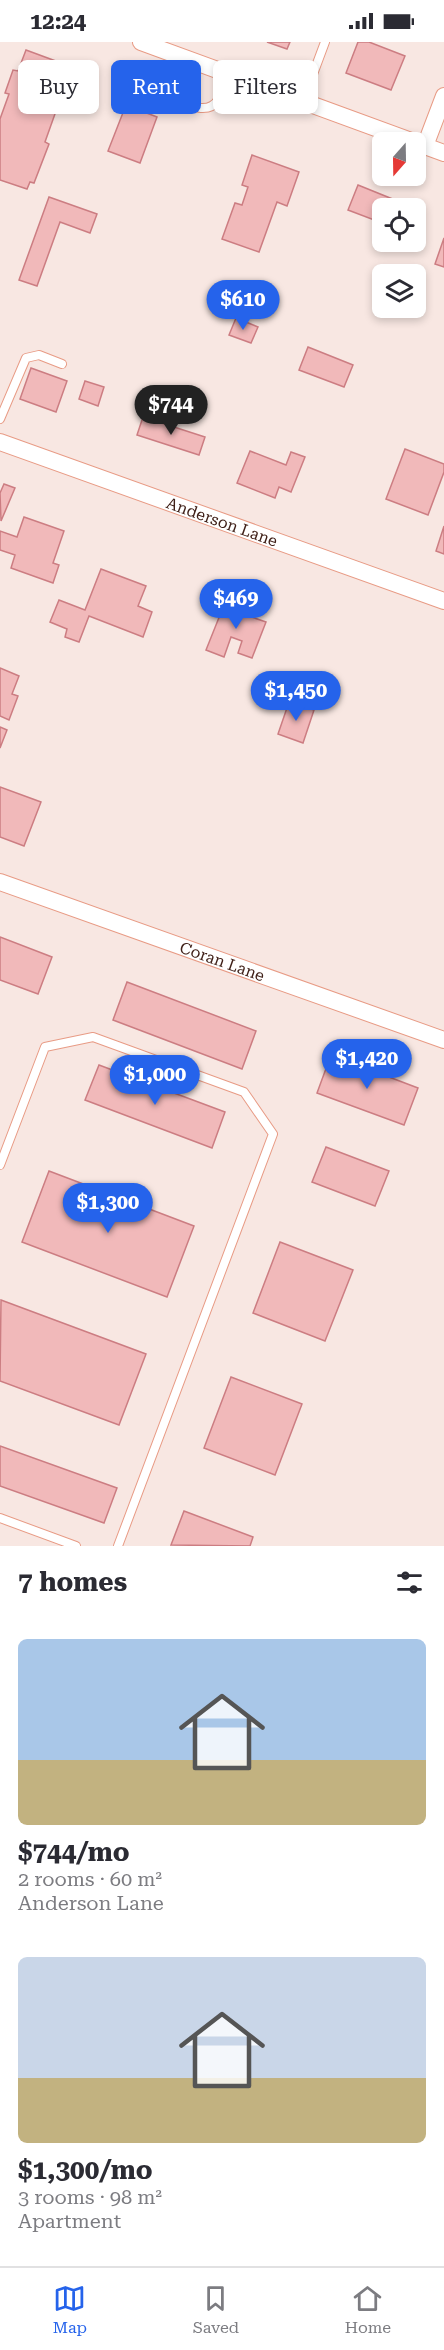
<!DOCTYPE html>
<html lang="en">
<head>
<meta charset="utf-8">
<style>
	:root { --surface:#fff; --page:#f2f2f3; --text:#2b2b33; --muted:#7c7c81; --line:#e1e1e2; --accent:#2563eb }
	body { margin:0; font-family:"Roboto Serif",serif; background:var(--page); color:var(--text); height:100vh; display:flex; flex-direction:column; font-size:22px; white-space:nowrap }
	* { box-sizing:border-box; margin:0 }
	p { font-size:20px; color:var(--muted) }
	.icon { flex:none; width:33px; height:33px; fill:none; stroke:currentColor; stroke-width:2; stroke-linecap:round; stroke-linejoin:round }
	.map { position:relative; height:1504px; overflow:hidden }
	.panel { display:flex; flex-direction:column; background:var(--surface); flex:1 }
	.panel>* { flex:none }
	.guide { position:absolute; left:18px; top:18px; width:408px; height:54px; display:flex; gap:12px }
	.needle { width:39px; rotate:200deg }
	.buttons { position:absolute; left:372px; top:90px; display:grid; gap:12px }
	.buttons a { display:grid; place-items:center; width:54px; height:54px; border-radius:9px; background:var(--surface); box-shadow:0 3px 9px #0003; font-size:30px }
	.price { position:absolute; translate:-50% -51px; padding:0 14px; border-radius:21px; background:var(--accent); color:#fff; font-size:20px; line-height:39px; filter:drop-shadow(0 2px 3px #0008) }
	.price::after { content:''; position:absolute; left:50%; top:36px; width:18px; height:14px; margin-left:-9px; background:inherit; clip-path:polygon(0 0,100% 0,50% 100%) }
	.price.active { background:#222; color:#fff }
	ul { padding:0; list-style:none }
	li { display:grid; align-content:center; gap:12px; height:318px; padding:0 18px }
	li span { display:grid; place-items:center; height:186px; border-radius:9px; color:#555 }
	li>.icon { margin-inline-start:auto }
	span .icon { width:108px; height:108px; fill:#fffc; stroke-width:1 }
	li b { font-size:26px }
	h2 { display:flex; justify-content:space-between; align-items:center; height:72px; padding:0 18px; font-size:26px }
	.tag { padding:0 21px; border-radius:9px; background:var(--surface); box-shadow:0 3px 9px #0003; font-size:21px; line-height:54px }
	.tag.active { background:var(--accent); color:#fff }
	.status { display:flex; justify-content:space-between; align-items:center; height:42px; padding:0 30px; background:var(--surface); direction:ltr }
	.status svg { height:16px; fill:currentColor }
	.dock { display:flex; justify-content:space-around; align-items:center; height:84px; border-top:2px solid var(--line); background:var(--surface); font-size:16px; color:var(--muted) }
	.dock a { display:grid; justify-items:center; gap:3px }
	.dock .active { color:var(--accent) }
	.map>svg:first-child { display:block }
	.building { fill:#f1b9ba; stroke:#cc7d82; stroke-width:1.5 }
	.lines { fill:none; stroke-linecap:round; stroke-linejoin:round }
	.lane-casing { stroke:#e89b85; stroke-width:10 }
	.street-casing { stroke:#e89b85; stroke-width:18 }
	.lane { stroke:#fff; stroke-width:8 }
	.street { stroke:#fff; stroke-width:16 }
	.labels { text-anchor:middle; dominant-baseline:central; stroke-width:4.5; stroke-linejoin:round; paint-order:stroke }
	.street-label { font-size:16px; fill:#402119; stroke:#f8f8f8 }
</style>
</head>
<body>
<div class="status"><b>12:24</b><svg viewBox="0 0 49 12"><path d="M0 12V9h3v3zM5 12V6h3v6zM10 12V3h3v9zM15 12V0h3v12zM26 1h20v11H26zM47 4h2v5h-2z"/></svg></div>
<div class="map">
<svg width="444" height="1504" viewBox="0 0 444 1504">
	<rect width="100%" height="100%" fill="#f8e7e2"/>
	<g class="building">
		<polygon points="267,0 290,0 287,7"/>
		<polygon points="358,0 369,0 405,14 391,48 346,31"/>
		<polygon points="26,8 72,25 70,30 75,31 60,71 56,69 45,100 49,102 34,141 30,140 27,147 0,138 0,77 9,52 5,51 13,28 18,29"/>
		<polygon points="126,63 157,75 140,121 108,109"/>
		<polygon points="252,113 299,130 287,164 277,160 259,210 222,197 235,161 242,163 248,145 242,143"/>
		<polygon points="358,143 395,158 391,166 382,166 382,181 348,168"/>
		<polygon points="49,155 97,172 90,191 60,180 37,244 19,238"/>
		<polygon points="444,196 444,225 435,222"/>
		<polygon points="236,276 258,285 251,301 229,293"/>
		<polygon points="308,305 353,323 344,345 299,328"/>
		<polygon points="31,326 67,339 56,370 20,357"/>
		<polygon points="85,339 104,345 98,364 79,357"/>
		<polygon points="143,375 205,395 199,413 137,393"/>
		<polygon points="405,407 444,422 444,430 428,473 386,457"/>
		<polygon points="250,409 286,423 291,410 305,415 291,450 279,445 275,456 237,441"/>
		<polygon points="4,442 15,446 1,479 0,451"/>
		<polygon points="24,475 64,489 53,521 59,523 53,541 11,526 15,513 0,508 0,489 17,495"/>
		<polygon points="444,484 444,512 436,509"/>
		<polygon points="101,527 146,544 138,564 152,570 143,595 89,574 79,600 65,595 67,587 50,580 59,558 85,568"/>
		<polygon points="228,553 244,560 240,571 266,580 252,616 238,611 242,599 231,595 224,615 206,608"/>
		<polygon points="0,626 19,634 12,652 18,654 9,678 0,674"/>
		<polygon points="289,660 314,668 303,701 278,692"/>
		<polygon points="0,685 7,688 0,706"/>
		<polygon points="0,745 41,760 24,804 0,795"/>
		<polygon points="0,895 52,915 38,952 0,938"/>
		<polygon points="127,940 256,989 242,1027 113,978"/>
		<polygon points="331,1013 418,1046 404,1083 317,1051"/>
		<polygon points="99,1023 225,1070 212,1106 85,1058"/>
		<polygon points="326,1105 389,1129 375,1164 312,1140"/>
		<polygon points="49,1129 194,1184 167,1255 22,1200"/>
		<polygon points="280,1200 353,1228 325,1299 253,1271"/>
		<polygon points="1,1258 146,1312 119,1383 0,1339"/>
		<polygon points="231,1335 302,1362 275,1433 204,1406"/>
		<polygon points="0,1404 117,1446 104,1481 0,1444"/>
		<polygon points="184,1469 253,1495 250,1504 171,1503"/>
	</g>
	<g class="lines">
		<g class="lane-casing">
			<g id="lane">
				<polyline points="303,59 325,0"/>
				<path d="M140 60C159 37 201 84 218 58 222 51 224 40 227 32"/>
				<polyline points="0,377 26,316 39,313 62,322"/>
				<polyline points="0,1123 45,1005 93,995 244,1050 273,1092 118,1504"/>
				<polyline points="0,1476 76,1504"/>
			</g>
		</g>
		<g class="street-casing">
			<g id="street">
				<polyline points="141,0 444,111"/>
				<polyline points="425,104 444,54"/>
				<path id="s1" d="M0 400 444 559"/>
				<path id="s2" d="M0 840 444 998"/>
			</g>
		</g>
		<use href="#lane" class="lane"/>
		<use href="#street" class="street"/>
	</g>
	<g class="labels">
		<g class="street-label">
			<text stroke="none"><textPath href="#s1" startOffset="236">Anderson Lane</textPath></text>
			<text stroke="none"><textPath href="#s2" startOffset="236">Coran Lane</textPath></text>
		</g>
	</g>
</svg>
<div class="buttons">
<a><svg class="needle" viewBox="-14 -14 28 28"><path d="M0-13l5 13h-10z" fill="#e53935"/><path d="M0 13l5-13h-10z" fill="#7c7c81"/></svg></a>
<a><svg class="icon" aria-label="locate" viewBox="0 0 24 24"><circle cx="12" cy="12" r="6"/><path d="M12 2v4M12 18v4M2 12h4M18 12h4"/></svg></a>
<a><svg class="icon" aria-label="layers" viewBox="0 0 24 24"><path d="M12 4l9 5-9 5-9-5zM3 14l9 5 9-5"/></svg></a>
</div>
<b class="price" style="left:243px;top:289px">$610</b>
<b class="price active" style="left:171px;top:394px">$744</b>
<b class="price" style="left:236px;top:588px">$469</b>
<b class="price" style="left:296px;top:680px">$1,450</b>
<b class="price" style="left:367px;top:1048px">$1,420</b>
<b class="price" style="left:155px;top:1064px">$1,000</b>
<b class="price" style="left:108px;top:1192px">$1,300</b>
<div class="guide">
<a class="tag">Buy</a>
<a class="tag active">Rent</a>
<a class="tag">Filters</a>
</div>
</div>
<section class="panel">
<h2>7 homes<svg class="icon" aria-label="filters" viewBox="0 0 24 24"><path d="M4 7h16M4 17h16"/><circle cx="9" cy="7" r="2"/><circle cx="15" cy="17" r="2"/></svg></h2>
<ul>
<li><span style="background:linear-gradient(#a9c7e8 65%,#c2b280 0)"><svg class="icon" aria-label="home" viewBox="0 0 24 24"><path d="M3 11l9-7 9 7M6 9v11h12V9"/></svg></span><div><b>$744/mo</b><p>2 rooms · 60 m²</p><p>Anderson Lane</p></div></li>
<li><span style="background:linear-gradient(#c9d6e8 65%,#c2b280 0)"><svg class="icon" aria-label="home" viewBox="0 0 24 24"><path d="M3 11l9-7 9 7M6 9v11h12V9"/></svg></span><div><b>$1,300/mo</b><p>3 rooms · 98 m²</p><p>Apartment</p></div></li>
</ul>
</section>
<nav class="dock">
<a class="active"><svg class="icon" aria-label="map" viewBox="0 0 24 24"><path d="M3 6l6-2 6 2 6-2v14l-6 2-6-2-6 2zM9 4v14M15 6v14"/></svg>Map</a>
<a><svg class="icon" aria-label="saved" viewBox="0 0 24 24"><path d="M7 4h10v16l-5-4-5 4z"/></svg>Saved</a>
<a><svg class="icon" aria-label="home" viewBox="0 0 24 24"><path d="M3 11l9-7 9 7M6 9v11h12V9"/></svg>Home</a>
</nav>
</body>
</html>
